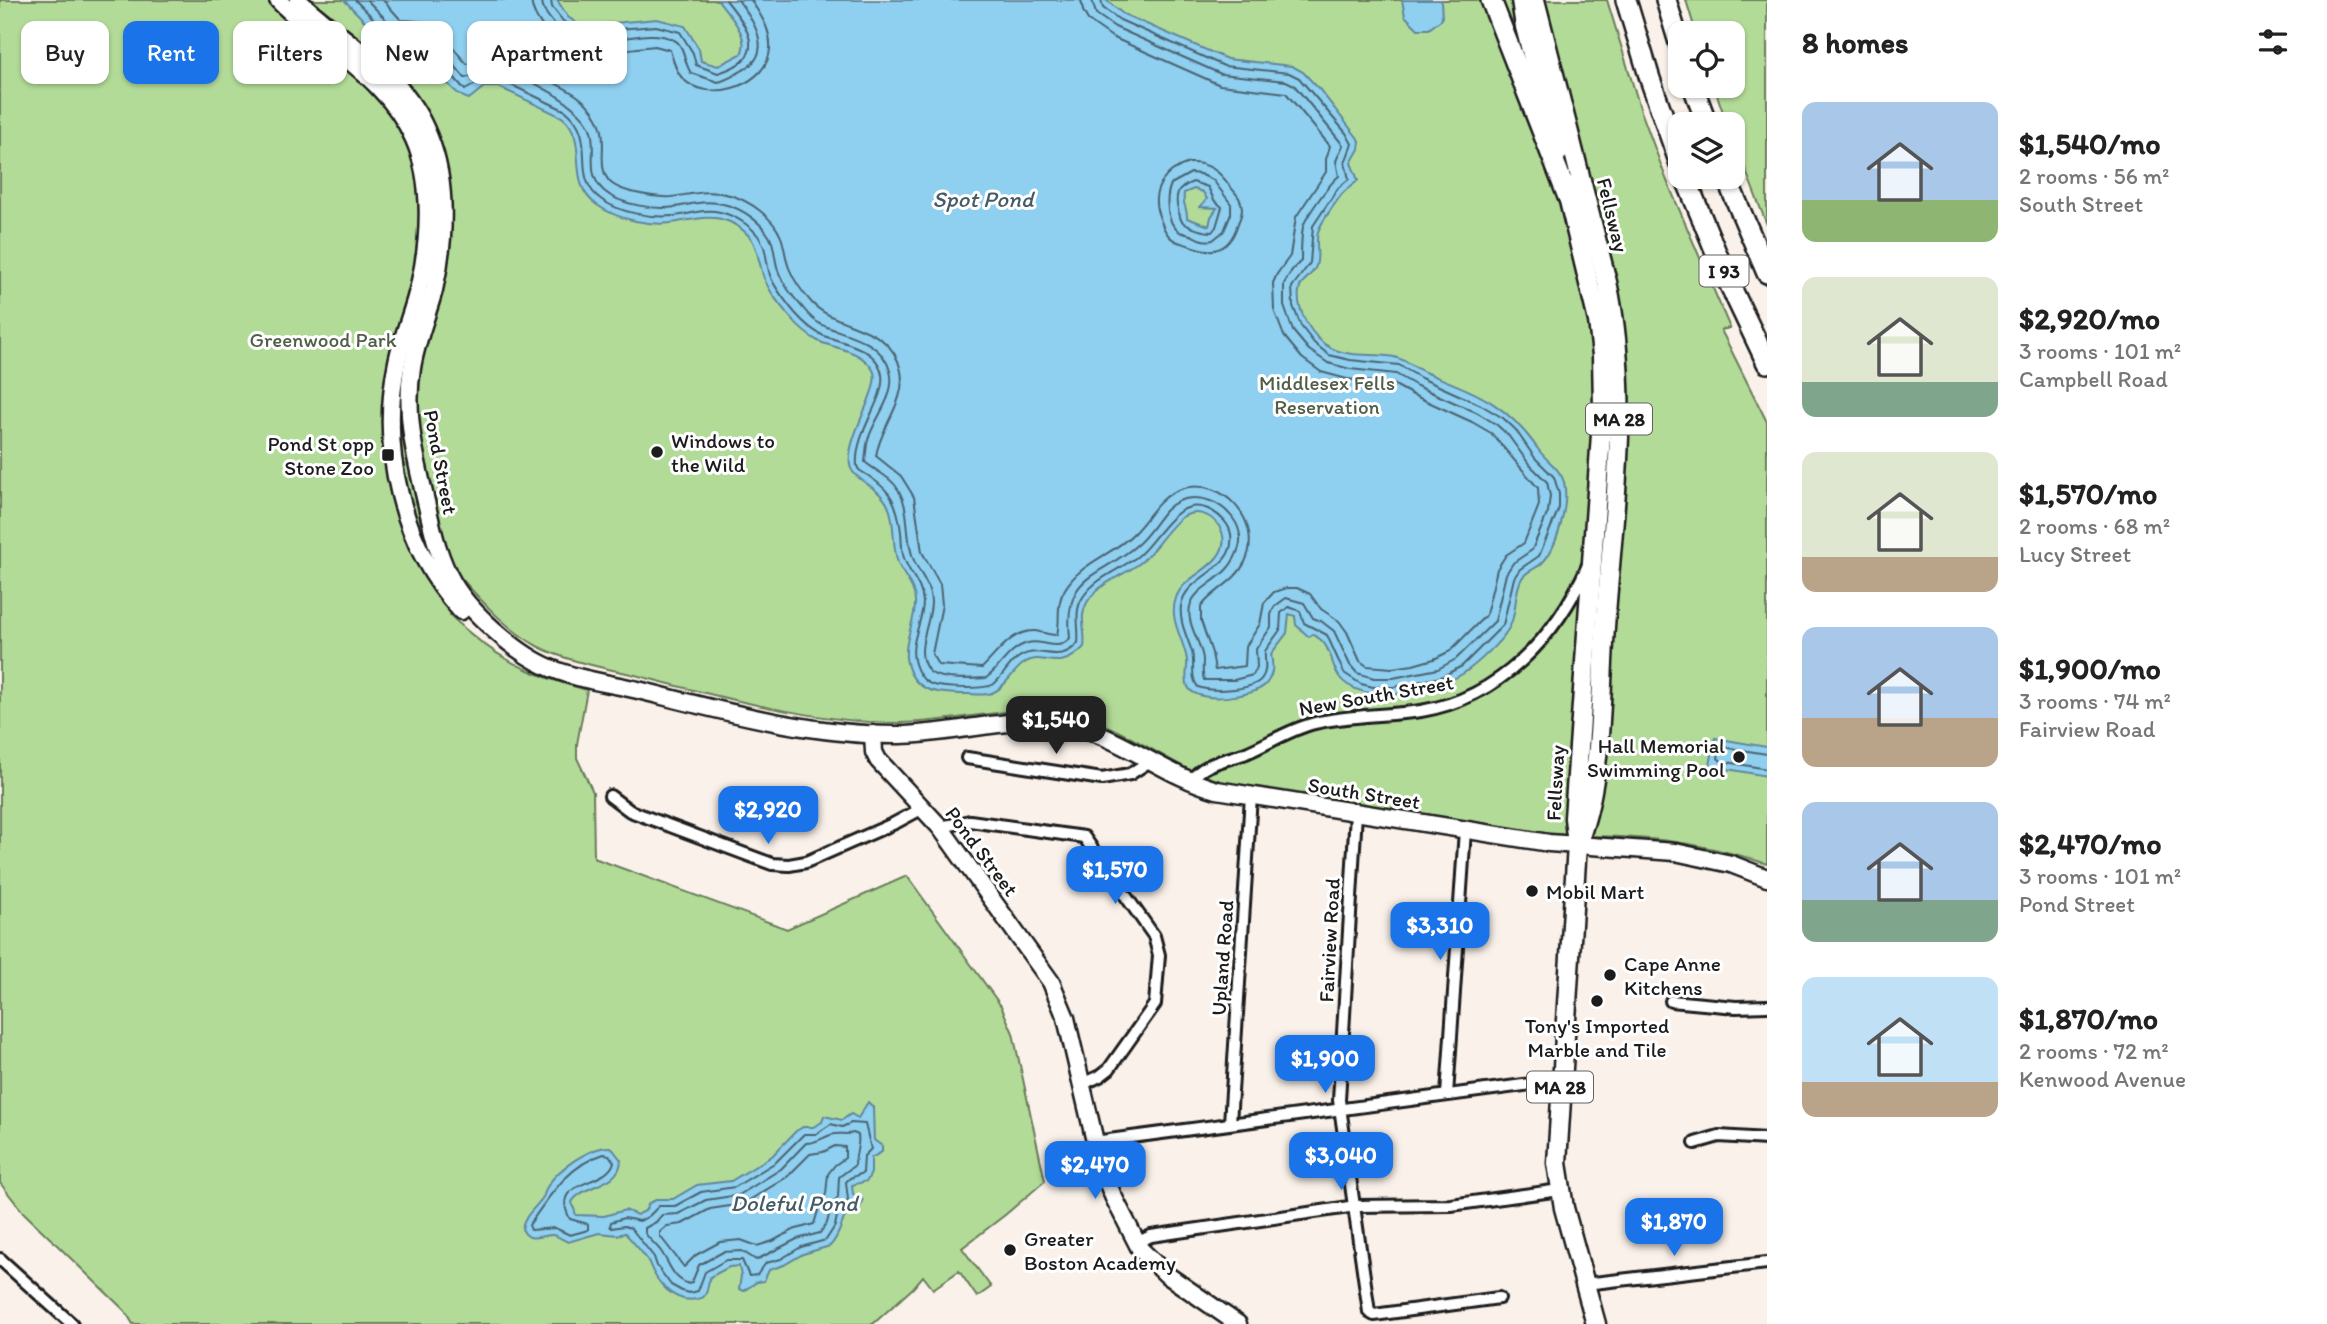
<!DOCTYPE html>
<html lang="en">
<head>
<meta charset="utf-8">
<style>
	:root { --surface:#fff; --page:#f6f6f6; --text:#222; --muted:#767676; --accent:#1a73e8 }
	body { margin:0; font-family:Itim,sans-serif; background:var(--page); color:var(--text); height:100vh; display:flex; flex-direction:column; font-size:26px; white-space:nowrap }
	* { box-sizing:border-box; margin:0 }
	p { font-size:23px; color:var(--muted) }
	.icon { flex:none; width:38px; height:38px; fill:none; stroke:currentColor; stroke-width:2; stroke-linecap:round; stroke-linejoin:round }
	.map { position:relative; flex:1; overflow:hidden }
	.sheet { display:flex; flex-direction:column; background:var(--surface); width:560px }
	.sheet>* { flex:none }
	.guide { position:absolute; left:21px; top:21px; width:665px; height:63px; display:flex; gap:14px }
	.tools { position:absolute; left:1668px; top:21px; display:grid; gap:14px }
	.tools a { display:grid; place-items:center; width:77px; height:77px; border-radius:14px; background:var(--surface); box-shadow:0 2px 5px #0004; font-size:35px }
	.price { position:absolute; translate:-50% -60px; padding:0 16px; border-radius:14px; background:var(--accent); color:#fff; font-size:23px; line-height:46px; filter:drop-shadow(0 2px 4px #0008) }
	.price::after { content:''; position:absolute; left:50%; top:42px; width:21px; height:16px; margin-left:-10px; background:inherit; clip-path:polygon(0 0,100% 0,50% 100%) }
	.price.current { background:#222; color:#fff }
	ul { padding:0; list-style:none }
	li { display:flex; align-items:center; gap:21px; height:175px; padding:0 35px }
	li span { display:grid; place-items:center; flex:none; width:196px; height:140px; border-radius:14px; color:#555 }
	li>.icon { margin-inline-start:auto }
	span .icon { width:84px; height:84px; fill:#fffc; stroke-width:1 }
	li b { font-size:30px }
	h2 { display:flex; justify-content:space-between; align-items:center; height:84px; padding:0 35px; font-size:30px }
	.pill { padding:0 24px; border-radius:14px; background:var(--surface); box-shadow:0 2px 5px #0004; font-size:24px; line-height:63px }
	.pill.current { background:var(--accent); color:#fff }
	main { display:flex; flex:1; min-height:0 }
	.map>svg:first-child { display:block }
	.green { fill:#b3db98; stroke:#687c5a; stroke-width:2 }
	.water { fill:#8fcff0; stroke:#61879b; stroke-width:2; fill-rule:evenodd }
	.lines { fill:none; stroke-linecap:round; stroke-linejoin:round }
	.shore { stroke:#4a6471; stroke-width:2 }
	.street-casing { stroke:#1c1c1c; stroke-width:16 }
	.secondary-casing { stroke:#1c1c1c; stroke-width:21 }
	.primary-casing { stroke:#1c1c1c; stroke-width:23 }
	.highway-casing { stroke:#1c1c1c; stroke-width:24 }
	.street { stroke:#fff; stroke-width:10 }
	.secondary { stroke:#fff; stroke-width:16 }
	.primary { stroke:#fff; stroke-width:18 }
	.highway { stroke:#fff; stroke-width:19 }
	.poi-dot { fill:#1c1c1c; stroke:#fff; stroke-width:2.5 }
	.labels { text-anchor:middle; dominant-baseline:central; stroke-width:6; stroke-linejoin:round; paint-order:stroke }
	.shield { fill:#fff; stroke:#606060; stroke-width:2 }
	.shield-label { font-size:19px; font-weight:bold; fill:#1c1c1c }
	.street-label { font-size:21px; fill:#1c1c1c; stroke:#fff }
	.park-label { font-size:21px; fill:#515f47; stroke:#fff }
	.poi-label { font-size:21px; fill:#1c1c1c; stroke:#fff; text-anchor:start }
	.water-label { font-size:23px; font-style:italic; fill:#445b66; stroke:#fff }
</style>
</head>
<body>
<main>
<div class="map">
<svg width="1767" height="1324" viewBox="0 0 1767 1324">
	<rect width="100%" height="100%" fill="#faf2ea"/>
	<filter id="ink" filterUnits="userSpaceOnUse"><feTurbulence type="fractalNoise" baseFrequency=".0143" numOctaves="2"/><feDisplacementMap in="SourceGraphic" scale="14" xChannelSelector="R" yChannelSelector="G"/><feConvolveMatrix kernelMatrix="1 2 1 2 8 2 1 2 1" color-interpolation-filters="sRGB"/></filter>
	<g filter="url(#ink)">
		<g class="green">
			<path d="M0 0H1607L1641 111 1667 181 1730 328 1721 330 1767 422V864C1696 839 1630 835 1555 836L1218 782C1164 763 1121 722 1064 713 1010 704 954 723 900 723 818 723 718 697 639 676 605 668 568 662 537 646 508 630 484 604 462 579L450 615C491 656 531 676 587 690L577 744V758L593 792 594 858 787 929 907 876 1001 1006 1013 1033 1045 1181 1005 1215 962 1248 991 1287 977 1297 959 1271 933 1289 923 1276 913 1288 873 1324H133L125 1311 23 1212 0 1183Z"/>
			<polygon points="1686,0 1767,0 1767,225 1733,138 1732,124 1727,124 1714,86 1732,86 1732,33 1696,33"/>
		</g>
		<g class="water">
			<path d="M344 0H557L568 17 581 26 657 19 685 26 699 49 701 61 718 66 741 54C751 36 728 14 718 0H1106L1123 14 1227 59 1292 66 1303 72 1320 90 1360 141 1359 149 1351 163 1358 180C1353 186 1347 188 1342 194 1337 200 1322 222 1319 229 1314 241 1320 254 1316 266 1313 276 1300 280 1299 291 1296 311 1313 339 1331 348 1351 358 1374 353 1394 357 1407 360 1415 368 1427 373 1478 394 1505 402 1538 449 1546 461 1560 468 1564 482 1569 503 1558 546 1543 562 1537 569 1527 570 1522 578 1513 593 1518 613 1509 628 1501 642 1477 664 1464 673 1436 691 1377 704 1348 685 1330 674 1334 651 1321 640 1319 638 1316 637 1313 634L1309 637 1296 625 1295 616 1289 614 1287 633 1271 654C1273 665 1274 674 1266 684 1255 697 1197 705 1188 687 1184 678 1188 669 1187 660 1184 639 1168 620 1176 598 1183 577 1209 572 1220 553 1233 531 1207 504 1184 516 1170 524 1155 551 1140 563 1121 578 1087 586 1083 615 1082 626 1086 636 1084 647 1056 676 1042 649 1023 664 1012 672 1005 688 992 693 984 696 975 694 966 694 938 694 911 693 906 658 904 638 916 620 915 601 915 586 903 576 898 563 892 546 895 527 890 511 883 486 852 481 850 465 845 437 883 386 873 370 860 349 838 350 818 341 807 335 798 327 790 317 780 305 770 293 764 278 755 252 760 237 730 222 712 214 696 219 678 222 652 227 618 220 597 205 564 183 591 140 562 117L499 87H484L469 99C451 95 430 60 418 46H392L383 40ZM1194 189 1203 192 1207 199 1200 207 1217 208 1211 217 1209 226 1187 218C1188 209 1182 206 1184 193Z"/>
			<polygon points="1402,0 1441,0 1442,19 1429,29 1418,29 1405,16"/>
			<polygon points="1715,738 1767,747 1767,776 1710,766"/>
			<path d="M868 1102 873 1107 874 1140 882 1146V1152L871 1158V1173L867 1181 852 1185 853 1194 862 1199 863 1202 860 1207H851C841 1217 842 1234 830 1246L803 1254 784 1265 769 1270 764 1281 757 1282 743 1291 739 1289 741 1276 739 1266 729 1267 710 1277C708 1282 708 1289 706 1293 704 1298 702 1298 697 1299 674 1304 656 1282 649 1263 646 1256 631 1240 625 1233L618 1235 599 1233 568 1242C563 1240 557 1235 552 1235 538 1235 530 1244 522 1229 524 1215 536 1208 543 1197 545 1194 545 1190 547 1187 557 1169 591 1146 611 1147L621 1160C620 1187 584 1183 572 1202L576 1215 604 1216 625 1210 637 1215 645 1211 649 1203 658 1199H673L697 1185 731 1181 772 1156 796 1131 803 1127H813L822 1122 824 1116 842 1120 851 1114 858 1118Z"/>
		</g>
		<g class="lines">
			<g class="shore">
				<path d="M355 0 394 39H418L423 41 465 90 483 80H501L566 111C600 139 568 177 602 200 621 213 650 218 673 216 689 215 703 208 720 212 737 216 758 229 764 247 767 257 767 268 771 278 777 291 786 302 795 313 803 322 812 331 824 336 844 343 878 348 882 375 886 399 854 432 857 466L859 470C888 487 897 498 901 532 902 540 901 550 904 558 909 574 922 584 923 602 923 623 908 643 915 664 917 670 921 678 927 682 936 689 985 690 994 684 1002 677 1007 667 1015 660 1040 640 1056 668 1078 643 1080 627 1073 612 1083 597 1096 577 1120 570 1138 556 1160 538 1177 492 1212 511 1221 516 1230 525 1231 535 1236 571 1185 575 1181 606 1179 622 1187 636 1192 652 1195 664 1190 678 1198 687 1212 692 1253 691 1262 678 1268 669 1264 661 1265 651L1280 630 1281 613 1289 607 1300 611 1304 623 1327 635 1344 673 1361 684 1373 687H1394L1441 677 1462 666 1503 625 1514 578 1520 569 1539 556 1559 508V494L1554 477 1535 458 1515 429 1503 418 1481 405 1421 378 1399 365 1350 360 1329 355 1314 343 1301 326 1293 306 1292 287 1310 263 1313 226 1338 188 1349 179 1345 163 1352 144 1346 133 1299 78 1289 73 1224 66 1120 20 1103 8 1101 0"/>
				<path d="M367 0 397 31 419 30 427 33 465 78C477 75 487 69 501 71 525 75 584 106 591 131 597 152 585 174 604 191 620 205 655 210 676 207 692 204 706 200 723 204 742 208 764 223 772 242 775 252 775 263 779 273 784 286 793 297 803 308 809 316 817 324 827 327 851 336 882 342 890 371 897 395 874 418 868 440 866 447 866 455 865 462 874 470 887 475 895 485 912 507 904 534 913 558 919 574 931 584 931 602 931 625 913 650 928 670 936 681 973 679 986 678 1001 668 1008 648 1028 643 1043 639 1057 653 1070 638 1063 571 1100 579 1139 543 1150 533 1157 520 1166 510 1186 490 1216 497 1232 517 1239 526 1242 536 1239 547 1230 580 1199 583 1191 603 1184 622 1201 641 1203 659 1203 667 1202 674 1204 680H1234L1253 675 1257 667 1256 649 1271 627V615L1274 607 1286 598 1304 603 1313 618 1321 621 1334 631 1350 665 1357 673 1374 678H1393L1438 669 1456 659 1495 621 1506 574 1513 563 1532 550 1548 512 1550 496 1547 482 1529 464 1508 435 1497 425 1478 413 1417 386 1396 374 1350 369 1328 363 1309 350 1293 331 1284 306V284L1292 270 1301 261C1301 250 1301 238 1303 227 1306 216 1330 183 1339 176L1336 161 1343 145 1294 85 1286 81 1221 74 1115 27 1096 14 1092 0"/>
				<path d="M383 0 401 20C446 20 440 36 467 64 479 62 491 59 504 61 514 63 524 69 533 73 559 85 592 97 601 127 607 145 596 169 611 183 617 188 624 190 631 192 644 195 658 198 672 197 693 194 709 189 730 195 750 201 773 217 781 237 785 247 785 258 789 268 794 281 803 293 812 303 838 330 891 323 901 371 907 401 880 427 876 456L901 476 914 497 922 552 940 584 942 605 932 654 938 665 982 668C997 654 1011 630 1035 631 1043 632 1049 635 1057 635 1061 619 1055 605 1065 589 1082 561 1114 555 1135 532 1150 517 1158 497 1181 489 1223 475 1264 523 1245 562 1235 583 1213 590 1201 607V621L1212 653 1215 670 1245 666 1246 646 1260 624 1264 603 1274 592 1287 588H1297L1310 594 1321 609 1339 621 1347 632 1360 661 1367 666 1392 668 1413 665 1434 659 1450 651 1486 615 1497 569 1506 555 1524 543 1539 505 1538 488 1491 433 1472 422 1413 395 1393 384 1347 379 1321 372 1302 358 1284 336 1274 310 1273 283 1277 274 1290 256 1296 217 1326 172V159L1330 146 1286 93 1220 85 1112 37 1088 20 1083 11 1081 0"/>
				<path d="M531 0C532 12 538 20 545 30 572 64 617 49 655 46L670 50C673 60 676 72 683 79 707 103 762 87 769 55 774 34 762 17 751 0"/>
				<path d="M542 0C542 10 548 16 554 24 586 64 639 21 674 40 685 45 684 64 691 73L718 82C728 80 735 75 743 70 775 53 754 21 738 0"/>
				<path d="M551 0 552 7 563 21 579 32 656 26 680 32 693 53 696 65 718 73C768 58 751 31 726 0"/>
				<path d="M1189 163C1208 162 1219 171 1229 185 1235 193 1242 198 1242 209 1242 216 1238 222 1236 229 1227 253 1209 254 1188 245 1181 243 1174 242 1169 236 1163 230 1162 223 1159 216 1149 191 1165 170 1189 163Z"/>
				<path d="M1191 173 1200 174 1213 180 1231 204V214L1224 231 1213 240C1204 242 1199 239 1191 235 1188 234 1184 234 1180 232 1166 224 1165 198 1171 184Z"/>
				<path d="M1193 182 1208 187 1214 200 1222 207 1216 227 1212 232C1204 232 1190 228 1184 223 1179 220 1181 218 1179 213 1174 197 1176 188 1193 182Z"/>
				<polyline points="1767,754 1723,747 1720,749 1718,758 1721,761 1767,769"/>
				<polygon points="851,1123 865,1124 871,1149 864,1156 863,1173 850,1178 846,1182 848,1200 838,1211 835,1226 826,1240 801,1247 781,1259 766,1263 757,1275 749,1276 742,1260 726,1260 705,1272 698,1291 690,1293 682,1291 671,1285 657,1266 654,1257 631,1228 624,1226 612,1228 610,1226 611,1222 624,1218 640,1221 649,1216 659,1206 675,1206 701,1192 735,1187 776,1162 804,1134 816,1134 831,1124 842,1127"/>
				<path d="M853 1133 858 1135C860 1147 855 1152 855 1165L839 1177 838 1197 831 1207 827 1223 820 1233 797 1239 756 1260 742 1251 723 1252 699 1265 692 1282 689 1284C671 1278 670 1263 660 1250 655 1244 649 1239 645 1233V1228L656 1222 662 1215 678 1214 706 1200 739 1195 781 1169 806 1143C819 1143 825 1135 835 1134 842 1133 846 1135 853 1133Z"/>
				<polygon points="835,1146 845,1147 845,1158 835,1165 828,1174 826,1194 820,1204 814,1224 793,1230 773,1241 757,1246 741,1240 720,1242 696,1255 684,1267 660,1236 660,1232 667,1226 682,1224 710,1209 743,1204 787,1177 810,1154 823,1152"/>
				<path d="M604 1154 609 1155 614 1162C607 1188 548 1178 570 1219L588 1224V1230L570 1235 555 1228 531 1230 529 1225C549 1197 568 1165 604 1154Z"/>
			</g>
			<g class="street-casing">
				<g id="street">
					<polyline points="967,758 1102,779 1130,774 1150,761"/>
					<path d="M1191 781C1202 763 1227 760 1246 753 1270 743 1290 729 1315 723 1350 715 1386 716 1421 711 1500 698 1557 636 1588 565"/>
					<polyline points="610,796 630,811 772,864 789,865 806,862 895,823 923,808"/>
					<polyline points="1356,813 1339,1100 1369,1312 1374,1315 1499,1298"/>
					<polyline points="940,827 970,821 1084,837 1154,936 1159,955 1155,1004 1109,1069 1100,1076 1081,1085"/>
					<polyline points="1671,1001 1736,1007 1767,1006"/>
					<polyline points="1447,1095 1465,830"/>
					<polyline points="1230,1123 1251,796"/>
					<polyline points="1094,1142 1561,1080"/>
					<polyline points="1695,1143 1719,1136 1767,1139"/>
					<polyline points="1136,1243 1151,1236 1356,1206 1451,1205 1560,1190"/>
					<polyline points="0,1259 72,1324"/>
					<polyline points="1585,1284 1767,1263"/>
				</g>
			</g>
			<g class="secondary-casing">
				<g id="secondary">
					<path d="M278 0C323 47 387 76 414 139 433 182 430 240 419 286 413 312 402 336 397 362 379 448 401 545 461 611"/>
					<path d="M298 0C345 44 405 73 429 137 448 183 445 242 434 290 427 316 416 341 412 368 404 416 416 459 427 506 433 532 439 559 453 583 470 612 515 652 546 666 574 679 608 683 638 690 723 711 812 736 900 735 953 734 1009 716 1062 724 1118 733 1162 775 1217 790L1549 843 1675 852 1731 864 1767 878"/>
					<polyline points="873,734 874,752 878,760 940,827 1051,982 1066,1018 1101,1167 1113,1196 1140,1249 1167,1275 1238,1324"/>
				</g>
			</g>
			<g class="primary-casing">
				<g id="primary">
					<polyline points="1521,0 1525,27 1558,153"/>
					<path d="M1535 0 1607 282C1632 395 1613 513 1605 627 1600 695 1603 775 1579 839"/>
					<polyline points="1565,184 1598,321 1602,355 1603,406 1574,818 1577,845 1557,1163 1564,1208 1596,1324"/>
				</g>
			</g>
			<g class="highway-casing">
				<g id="highway">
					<polyline points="1491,0 1568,197"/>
					<polyline points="1626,0 1650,79 1680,164"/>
					<polyline points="1666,0 1680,46"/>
					<polyline points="1693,86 1707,124"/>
					<polyline points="1685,177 1727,279 1767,363"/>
					<polyline points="1726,177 1767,273"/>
				</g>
			</g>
			<use href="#street" class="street"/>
			<use href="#secondary" class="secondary"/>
			<use href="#primary" class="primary"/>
			<use href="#highway" class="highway"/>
		</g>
	</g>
	<g class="poi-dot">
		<circle cx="657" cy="452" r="7"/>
		<rect x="381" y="448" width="14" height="14" rx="3.5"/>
		<circle cx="1739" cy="757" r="7"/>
		<circle cx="1532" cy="891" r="7"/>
		<circle cx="1610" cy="975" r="7"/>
		<circle cx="1597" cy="1001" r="7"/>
		<circle cx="1010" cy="1250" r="7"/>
	</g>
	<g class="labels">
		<g class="shield">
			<rect x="1699.5" y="255.5" width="49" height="31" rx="5"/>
			<rect x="1586" y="403.5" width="66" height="31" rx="5"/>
			<rect x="1527" y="1071.5" width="66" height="31" rx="5"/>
		</g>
		<g class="shield-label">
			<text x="1724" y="271">I 93</text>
			<text x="1619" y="419">MA 28</text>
			<text x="1560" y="1087">MA 28</text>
		</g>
		<g class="street-label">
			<text transform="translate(1613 215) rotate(76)">Fellsway</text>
			<text transform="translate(441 462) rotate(79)">Pond Street</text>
			<text transform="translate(1376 695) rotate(-10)">New South Street</text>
			<text transform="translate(1555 783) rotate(-87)">Fellsway</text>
			<text transform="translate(1364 793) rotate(9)">South Street</text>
			<text transform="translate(982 851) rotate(53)">Pond Street</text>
			<text transform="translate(1329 940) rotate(-87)">Fairview Road</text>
			<text transform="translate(1222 958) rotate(-86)">Upland Road</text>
		</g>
		<g class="park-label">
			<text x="323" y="339">Greenwood Park</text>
			<text x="1327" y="382">Middlesex Fells<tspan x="1327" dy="24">Reservation</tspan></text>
		</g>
		<g class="poi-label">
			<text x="671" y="440">Windows to<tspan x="671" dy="24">the Wild</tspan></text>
			<text x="374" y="443" text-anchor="end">Pond St opp<tspan x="374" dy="24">Stone Zoo</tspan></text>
			<text x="1725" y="745" text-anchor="end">Hall Memorial<tspan x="1725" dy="24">Swimming Pool</tspan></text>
			<text x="1546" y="891">Mobil Mart</text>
			<text x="1624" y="963">Cape Anne<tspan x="1624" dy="24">Kitchens</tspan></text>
			<text x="1597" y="1025" text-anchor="middle">Tony's Imported<tspan x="1597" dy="24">Marble and Tile</tspan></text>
			<text x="1024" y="1238">Greater<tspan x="1024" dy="24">Boston Academy</tspan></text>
		</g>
		<g class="water-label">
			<text x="983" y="199">Spot Pond</text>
			<text x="794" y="1203">Doleful Pond</text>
		</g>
	</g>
</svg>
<div class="tools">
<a><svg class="icon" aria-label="locate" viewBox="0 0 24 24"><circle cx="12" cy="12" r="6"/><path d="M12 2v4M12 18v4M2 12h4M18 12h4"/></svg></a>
<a><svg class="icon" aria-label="layers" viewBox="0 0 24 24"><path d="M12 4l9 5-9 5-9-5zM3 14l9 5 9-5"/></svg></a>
</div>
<b class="price current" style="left:1056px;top:756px">$1,540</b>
<b class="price" style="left:768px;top:846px">$2,920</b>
<b class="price" style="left:1115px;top:906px">$1,570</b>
<b class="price" style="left:1440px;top:962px">$3,310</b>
<b class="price" style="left:1325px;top:1095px">$1,900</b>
<b class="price" style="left:1341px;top:1192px">$3,040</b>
<b class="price" style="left:1095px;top:1201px">$2,470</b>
<b class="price" style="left:1674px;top:1258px">$1,870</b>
<div class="guide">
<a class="pill">Buy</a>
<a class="pill current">Rent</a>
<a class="pill">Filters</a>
<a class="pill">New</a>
<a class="pill">Apartment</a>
</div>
</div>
<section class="sheet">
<h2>8 homes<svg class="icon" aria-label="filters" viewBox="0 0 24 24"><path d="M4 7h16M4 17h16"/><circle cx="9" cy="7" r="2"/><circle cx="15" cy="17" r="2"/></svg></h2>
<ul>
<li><span style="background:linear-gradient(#a9c7e8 70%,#8fb573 0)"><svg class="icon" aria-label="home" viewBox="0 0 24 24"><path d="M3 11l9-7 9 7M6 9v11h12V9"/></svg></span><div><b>$1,540/mo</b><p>2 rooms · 56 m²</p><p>South Street</p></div></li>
<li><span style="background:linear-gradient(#dfe7d0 75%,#7fa58c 0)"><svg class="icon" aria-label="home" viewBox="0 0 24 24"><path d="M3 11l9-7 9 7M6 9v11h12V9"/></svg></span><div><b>$2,920/mo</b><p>3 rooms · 101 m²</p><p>Campbell Road</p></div></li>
<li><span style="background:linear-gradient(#dfe7d0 75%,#b9a48a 0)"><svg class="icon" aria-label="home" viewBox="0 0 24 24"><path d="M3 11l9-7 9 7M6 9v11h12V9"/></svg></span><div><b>$1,570/mo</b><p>2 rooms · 68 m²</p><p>Lucy Street</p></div></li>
<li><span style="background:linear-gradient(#a9c7e8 65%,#b9a48a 0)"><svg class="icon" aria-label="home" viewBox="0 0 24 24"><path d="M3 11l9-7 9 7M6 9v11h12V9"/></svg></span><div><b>$1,900/mo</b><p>3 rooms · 74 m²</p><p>Fairview Road</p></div></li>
<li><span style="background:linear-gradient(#a9c7e8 70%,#7fa58c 0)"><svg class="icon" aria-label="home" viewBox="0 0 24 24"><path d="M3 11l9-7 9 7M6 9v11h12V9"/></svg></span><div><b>$2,470/mo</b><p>3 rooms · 101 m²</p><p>Pond Street</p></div></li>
<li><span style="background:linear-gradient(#bfe0f5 75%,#b9a48a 0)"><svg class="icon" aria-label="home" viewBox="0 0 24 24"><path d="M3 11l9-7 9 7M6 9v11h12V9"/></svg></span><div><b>$1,870/mo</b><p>2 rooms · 72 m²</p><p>Kenwood Avenue</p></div></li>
</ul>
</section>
</main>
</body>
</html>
